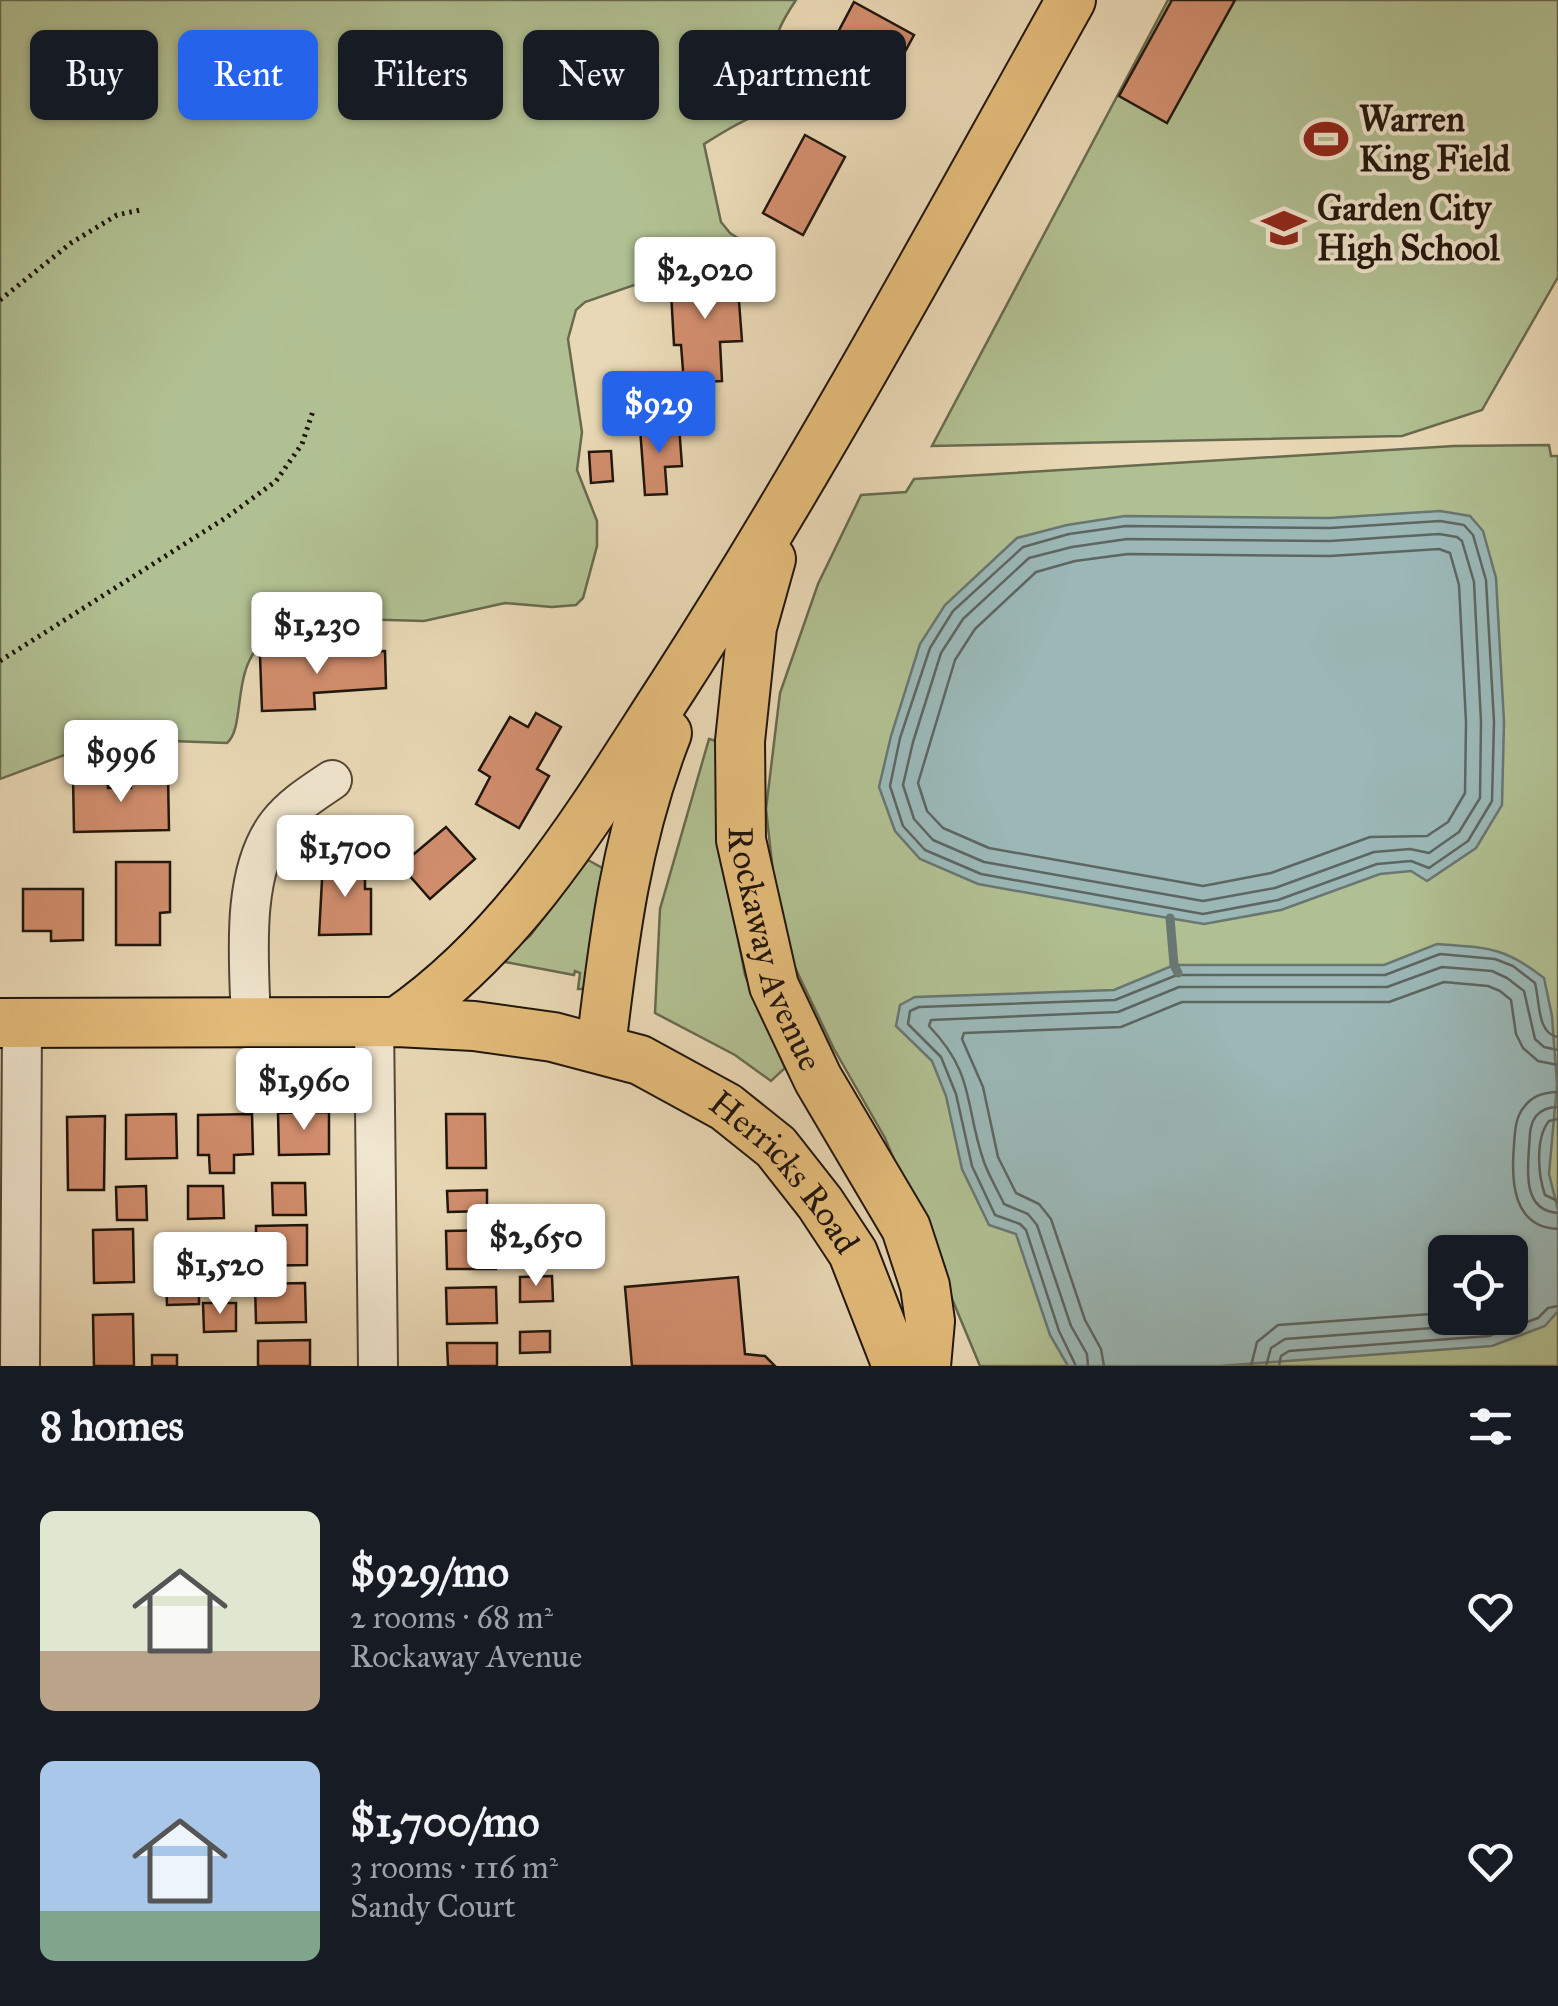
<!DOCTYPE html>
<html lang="en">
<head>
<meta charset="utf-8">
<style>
	:root { --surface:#171b24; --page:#20242c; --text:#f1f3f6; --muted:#9ea1a6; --accent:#2563eb }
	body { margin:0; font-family:"IM FELL Great Primer",serif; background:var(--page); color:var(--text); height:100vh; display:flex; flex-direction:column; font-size:38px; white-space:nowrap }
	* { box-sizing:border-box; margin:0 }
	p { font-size:32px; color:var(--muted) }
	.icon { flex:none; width:55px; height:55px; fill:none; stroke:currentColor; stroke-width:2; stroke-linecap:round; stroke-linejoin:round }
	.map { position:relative; height:1366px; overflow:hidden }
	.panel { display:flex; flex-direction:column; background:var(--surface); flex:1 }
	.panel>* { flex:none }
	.guide { position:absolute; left:30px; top:30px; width:1000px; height:90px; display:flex; gap:20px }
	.fabs { position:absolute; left:1428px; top:1235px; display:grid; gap:20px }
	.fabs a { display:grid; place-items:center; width:100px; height:100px; border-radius:15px; background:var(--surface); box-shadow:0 2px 8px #0004; font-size:50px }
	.price { position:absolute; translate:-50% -85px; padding:0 22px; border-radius:10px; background:#fff; color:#222; font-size:32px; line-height:65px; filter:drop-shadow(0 2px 5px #0008) }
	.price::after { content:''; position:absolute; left:50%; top:60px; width:30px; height:22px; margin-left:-15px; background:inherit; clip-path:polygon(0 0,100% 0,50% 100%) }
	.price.selected { background:var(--accent); color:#fff }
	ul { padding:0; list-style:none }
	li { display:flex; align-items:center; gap:30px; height:250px; padding:0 40px }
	li span { display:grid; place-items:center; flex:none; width:280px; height:200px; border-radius:15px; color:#555 }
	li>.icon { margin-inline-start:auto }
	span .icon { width:120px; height:120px; fill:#fffc; stroke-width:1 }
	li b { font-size:42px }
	h2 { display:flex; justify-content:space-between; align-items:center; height:120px; padding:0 40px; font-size:42px }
	.chip { padding:0 35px; border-radius:15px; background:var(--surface); box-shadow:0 2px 8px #0004; font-size:35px; line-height:90px }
	.chip.selected { background:var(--accent); color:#fff }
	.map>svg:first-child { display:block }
	.green { fill:#b1c092; stroke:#686a4f; stroke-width:2.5; fill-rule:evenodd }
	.water { fill:#9bb8b7; stroke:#697773; stroke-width:2.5; fill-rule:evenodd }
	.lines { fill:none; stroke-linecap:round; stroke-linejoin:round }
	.shore { stroke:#5d6662; stroke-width:2.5 }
	.stream { stroke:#697773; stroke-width:9 }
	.building { fill:#d28e6e; stroke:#1f150c; stroke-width:2.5 }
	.minor-casing { stroke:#524636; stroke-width:42 }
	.major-casing { stroke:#1f150c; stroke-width:52 }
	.path { stroke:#1f150c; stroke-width:5; stroke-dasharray:2.5 5; stroke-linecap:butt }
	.minor { stroke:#f1e6cf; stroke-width:38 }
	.major { stroke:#e4bc7a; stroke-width:48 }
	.labels { text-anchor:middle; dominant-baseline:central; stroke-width:8; stroke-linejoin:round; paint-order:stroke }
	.poi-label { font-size:35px; font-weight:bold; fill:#1f150c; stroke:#f1e6cf; text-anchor:start }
	.street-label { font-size:35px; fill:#1f150c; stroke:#f1e6cf }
</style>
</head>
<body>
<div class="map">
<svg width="1558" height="1366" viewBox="0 0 1558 1366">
	<rect width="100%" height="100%" fill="#e9d8b5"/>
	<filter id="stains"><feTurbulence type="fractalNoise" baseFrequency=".002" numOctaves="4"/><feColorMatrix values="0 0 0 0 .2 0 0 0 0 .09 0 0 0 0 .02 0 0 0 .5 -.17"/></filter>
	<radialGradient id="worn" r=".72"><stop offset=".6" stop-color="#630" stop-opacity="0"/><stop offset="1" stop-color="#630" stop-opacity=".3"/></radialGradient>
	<g class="green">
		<path d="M0 0H796C768 41 759 73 801 108 757 110 739 122 704 144L721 222 730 233 755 249H721L687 257 669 273 585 302 576 310 568 339 582 432 577 470 597 521V546L583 598 576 605 552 607 505 603 424 621 354 619 263 643C231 669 246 727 227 743L172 741 120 755 86 747 0 779Z"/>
		<polygon points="1168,0 1558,0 1558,277 1482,410 1402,436 932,446"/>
		<path d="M1549 445 1551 456H1558V1366H980L885 1138 834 1049 780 936 766 809 780 693 818 584 861 495 906 492 914 479 1454 446ZM1445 1252H1510V1318H1445Z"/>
		<polygon points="709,739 727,744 723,859 745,975 785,1068 771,1081 735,1055 655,1013 660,909"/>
		<polygon points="588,860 604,869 585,989 578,989 580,973 575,971 574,975 500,961 530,936"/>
	</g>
	<g class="water">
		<polygon points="1440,511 1470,516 1483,531 1496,578 1504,722 1502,805 1476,848 1427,881 1411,871 1380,874 1281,910 1204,924 1139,913 978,884 920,859 895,831 879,787 891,736 920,644 945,605 1017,538 1067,525 1125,516 1329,518"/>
		<path d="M1437 944C1487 948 1503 946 1544 978L1552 1016 1557 1085 1549 1174 1558 1210V1311L1545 1326 1492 1346 1219 1366H1068L1050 1335 1016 1234 989 1225 962 1169 946 1096 932 1061 896 1026 900 1005 915 997 1114 990 1174 965H1384ZM1510 1252V1318H1445V1252Z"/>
	</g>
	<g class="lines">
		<g class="shore">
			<polygon points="1440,521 1464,525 1473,535 1486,580 1494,722 1492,801 1468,841 1429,868 1411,861 1377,864 1278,900 1203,914 981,874 925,850 903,826 890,786 900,738 930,648 953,611 1023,547 1069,534 1126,526 1330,528"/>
			<polygon points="1439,534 1457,537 1462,541 1474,582 1481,722 1480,798 1459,832 1429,853 1410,849 1374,852 1275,888 1203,901 984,862 933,840 914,819 903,785 913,742 941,653 963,619 1029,558 1072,547 1127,539 1330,541"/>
			<polygon points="1439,549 1450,553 1459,585 1466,722 1465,793 1448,822 1427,836 1370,837 1271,873 1203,886 989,848 943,828 927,811 918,783 955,660 975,629 1036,572 1075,561 1128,554 1330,556"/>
			<path d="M1558 1092C1544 1092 1532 1096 1524 1107 1515 1118 1515 1132 1514 1145 1511 1180 1512 1227 1558 1229"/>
			<path d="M1558 1107C1549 1107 1542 1109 1536 1116 1529 1125 1530 1137 1529 1148 1527 1174 1524 1211 1558 1213"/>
			<path d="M1558 1119 1549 1121C1535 1138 1538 1175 1545 1195L1558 1201"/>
			<path d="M1076 1366 1059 1331 1026 1230 1020 1224 995 1215 972 1166 956 1094 941 1057 908 1024 910 1011 919 1007 1115 1000 1177 975H1385L1440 954 1495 959 1513 966 1535 983C1540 1002 1537 1034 1558 1037"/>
			<path d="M1088 1366 1087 1354 1071 1326 1037 1225 1028 1214 1004 1204C998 1191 989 1176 984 1162 964 1105 976 1075 929 1026L931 1020 1118 1012 1179 987H1387L1442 967 1492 971 1507 978 1524 991 1535 1039 1544 1047 1558 1050"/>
			<polyline points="1104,1366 1101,1349 1085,1320 1051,1219 1039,1204 1016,1193 998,1157 983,1087 962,1039 964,1033 1121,1027 1182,1002 1389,1002 1444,982 1488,986 1500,991 1511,1000 1516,1034 1523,1048 1538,1061 1558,1065"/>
			<polyline points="1251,1366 1257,1342 1278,1325 1445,1313"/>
			<polyline points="1266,1366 1271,1348 1285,1339 1486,1324 1504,1318"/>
			<polyline points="1279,1366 1281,1356 1289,1351 1489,1336 1538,1318 1548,1308 1558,1306"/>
		</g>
		<polyline class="stream" points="1170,918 1174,965 1178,973"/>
	</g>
	<g class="building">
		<polygon points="1172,0 1235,0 1167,123 1119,96"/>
		<polygon points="854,2 914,35 894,72 881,65 878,70 884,73 874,90 868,87 854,113 821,95 832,75 819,68"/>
		<polygon points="805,135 845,157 803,235 763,213"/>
		<polygon points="731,269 732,288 738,288 742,341 720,342 722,381 684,383 681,345 674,345 671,292 679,292 677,272"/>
		<polygon points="679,425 682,466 665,467 667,494 645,495 640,428"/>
		<polygon points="611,451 613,481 591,483 589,452"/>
		<polygon points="385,651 386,688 314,693 315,709 262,711 260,656"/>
		<polygon points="536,713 561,727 537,769 549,776 519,828 476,804 490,777 479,770 510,717 528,727"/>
		<polygon points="168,775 169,830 74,832 73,777 107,776 108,788 131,788 131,776"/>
		<polygon points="446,827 475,859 430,899 395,859 408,847 414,854"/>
		<polygon points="116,862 170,862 170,912 160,913 160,945 116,945"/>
		<polygon points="323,862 365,862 365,889 371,889 371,934 319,935"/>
		<polygon points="23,889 83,889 83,940 51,941 51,931 23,931"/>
		<polygon points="329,1112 329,1154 279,1155 278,1113"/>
		<polygon points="176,1114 177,1158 126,1159 126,1115"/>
		<polygon points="252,1114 253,1154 234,1155 234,1173 210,1173 209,1155 198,1155 198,1115"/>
		<polygon points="446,1114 485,1114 486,1168 447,1168"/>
		<polygon points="105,1116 104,1190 68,1190 67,1117"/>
		<polygon points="272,1183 305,1183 306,1215 273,1215"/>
		<polygon points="146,1186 147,1220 117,1220 116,1187"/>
		<polygon points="188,1186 223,1186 224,1218 188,1219"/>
		<polygon points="487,1190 487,1211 448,1212 447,1191"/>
		<polygon points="517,1220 552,1220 552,1242 517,1243"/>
		<polygon points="307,1225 307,1265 256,1266 256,1226"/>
		<polygon points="133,1229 134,1282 94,1283 93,1230"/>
		<polygon points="495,1230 496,1269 447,1269 446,1231"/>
		<polygon points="212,1252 242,1252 242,1275 212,1276"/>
		<polygon points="552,1276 553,1301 520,1302 520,1277"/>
		<polygon points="738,1277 745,1354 765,1356 775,1366 632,1366 625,1287"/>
		<polygon points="199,1278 199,1304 167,1305 166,1279"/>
		<polygon points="305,1283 306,1322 256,1323 255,1284"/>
		<polygon points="496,1287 497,1323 447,1324 446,1288"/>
		<polygon points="203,1303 236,1303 236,1331 204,1332"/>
		<polygon points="133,1314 134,1366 94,1366 93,1315"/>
		<polygon points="550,1331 550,1352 520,1353 520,1332"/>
		<polygon points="310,1340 310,1366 258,1366 258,1341"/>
		<polygon points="447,1343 497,1343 497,1366 448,1366"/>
		<rect x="152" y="1355" width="25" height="11"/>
	</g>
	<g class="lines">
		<g class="minor-casing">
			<g id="minor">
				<path d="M251 1021C249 962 240 873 278 824 293 805 313 793 332 780"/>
				<polyline points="374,1021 378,1366"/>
				<polyline points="20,1366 22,1023"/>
			</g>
		</g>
		<g class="major-casing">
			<g id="major">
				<path id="s1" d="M771 559 752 627 740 741 741 840 774 986 818 1079 906 1228 925 1286 930 1321 926 1366"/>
				<path d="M397 1022C520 937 593 809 673 686 816 464 942 231 1071 0"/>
				<path id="s2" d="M0 1023 397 1022 474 1026 553 1037 640 1060 726 1107 776 1147 820 1203 853 1253 897 1366"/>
				<path d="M601 1047C614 937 626 838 667 733"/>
			</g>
		</g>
		<g class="path">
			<polyline points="0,300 71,243 117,215 140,210"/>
			<polyline points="0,661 227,517 276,481 302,444 313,411"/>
		</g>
		<use href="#minor" class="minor"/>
		<use href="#major" class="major"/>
	</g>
	<defs>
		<g id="stadium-bare" transform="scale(3.45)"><path d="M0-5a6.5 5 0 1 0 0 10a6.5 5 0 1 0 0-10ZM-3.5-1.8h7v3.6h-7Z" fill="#8f2418" stroke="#f1e6cf" stroke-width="2.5" paint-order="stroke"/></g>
		<g id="school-bare" transform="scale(3.45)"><path d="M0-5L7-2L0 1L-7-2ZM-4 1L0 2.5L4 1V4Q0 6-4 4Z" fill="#8f2418" stroke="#f1e6cf" stroke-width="2.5" paint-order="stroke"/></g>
	</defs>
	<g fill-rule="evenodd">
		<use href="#stadium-bare" x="1326" y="139"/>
		<use href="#school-bare" x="1284" y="228"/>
	</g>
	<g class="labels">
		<g class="poi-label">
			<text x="1359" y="119">Warren<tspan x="1359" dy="40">King Field</tspan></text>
			<text x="1317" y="208">Garden City<tspan x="1317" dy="40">High School</tspan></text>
		</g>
		<g class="street-label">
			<text stroke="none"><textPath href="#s1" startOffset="398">Rockaway Avenue</textPath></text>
			<text stroke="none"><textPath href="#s2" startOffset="830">Herricks Road</textPath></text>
		</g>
	</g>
	<rect width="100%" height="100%" filter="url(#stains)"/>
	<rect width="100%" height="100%" fill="url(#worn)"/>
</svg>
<div class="fabs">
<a><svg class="icon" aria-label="locate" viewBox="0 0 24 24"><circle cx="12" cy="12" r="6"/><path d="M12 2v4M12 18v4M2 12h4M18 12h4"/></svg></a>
</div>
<b class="price" style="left:705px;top:322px">$2,020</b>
<b class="price selected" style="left:659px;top:456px">$929</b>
<b class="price" style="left:317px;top:677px">$1,230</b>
<b class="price" style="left:121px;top:805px">$996</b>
<b class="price" style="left:345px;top:900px">$1,700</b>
<b class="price" style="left:304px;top:1133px">$1,960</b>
<b class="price" style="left:536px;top:1289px">$2,650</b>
<b class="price" style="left:220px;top:1317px">$1,520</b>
<div class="guide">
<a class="chip">Buy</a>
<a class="chip selected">Rent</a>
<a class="chip">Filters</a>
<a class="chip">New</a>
<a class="chip">Apartment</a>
</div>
</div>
<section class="panel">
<h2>8 homes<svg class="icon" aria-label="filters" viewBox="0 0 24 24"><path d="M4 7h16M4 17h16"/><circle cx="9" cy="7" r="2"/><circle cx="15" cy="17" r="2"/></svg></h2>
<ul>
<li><span style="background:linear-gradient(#dfe7d0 70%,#b9a48a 0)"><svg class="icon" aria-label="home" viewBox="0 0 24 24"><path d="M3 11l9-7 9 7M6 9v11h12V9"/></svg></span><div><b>$929/mo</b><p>2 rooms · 68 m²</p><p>Rockaway Avenue</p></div><svg class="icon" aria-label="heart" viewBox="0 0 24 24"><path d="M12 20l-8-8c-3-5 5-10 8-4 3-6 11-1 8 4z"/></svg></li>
<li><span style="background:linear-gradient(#a9c7e8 75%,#7fa58c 0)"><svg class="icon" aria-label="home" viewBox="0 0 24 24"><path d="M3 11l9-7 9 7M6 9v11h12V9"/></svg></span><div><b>$1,700/mo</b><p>3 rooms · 116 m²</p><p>Sandy Court</p></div><svg class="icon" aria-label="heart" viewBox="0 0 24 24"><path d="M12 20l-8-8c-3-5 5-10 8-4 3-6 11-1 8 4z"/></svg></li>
</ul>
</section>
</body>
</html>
